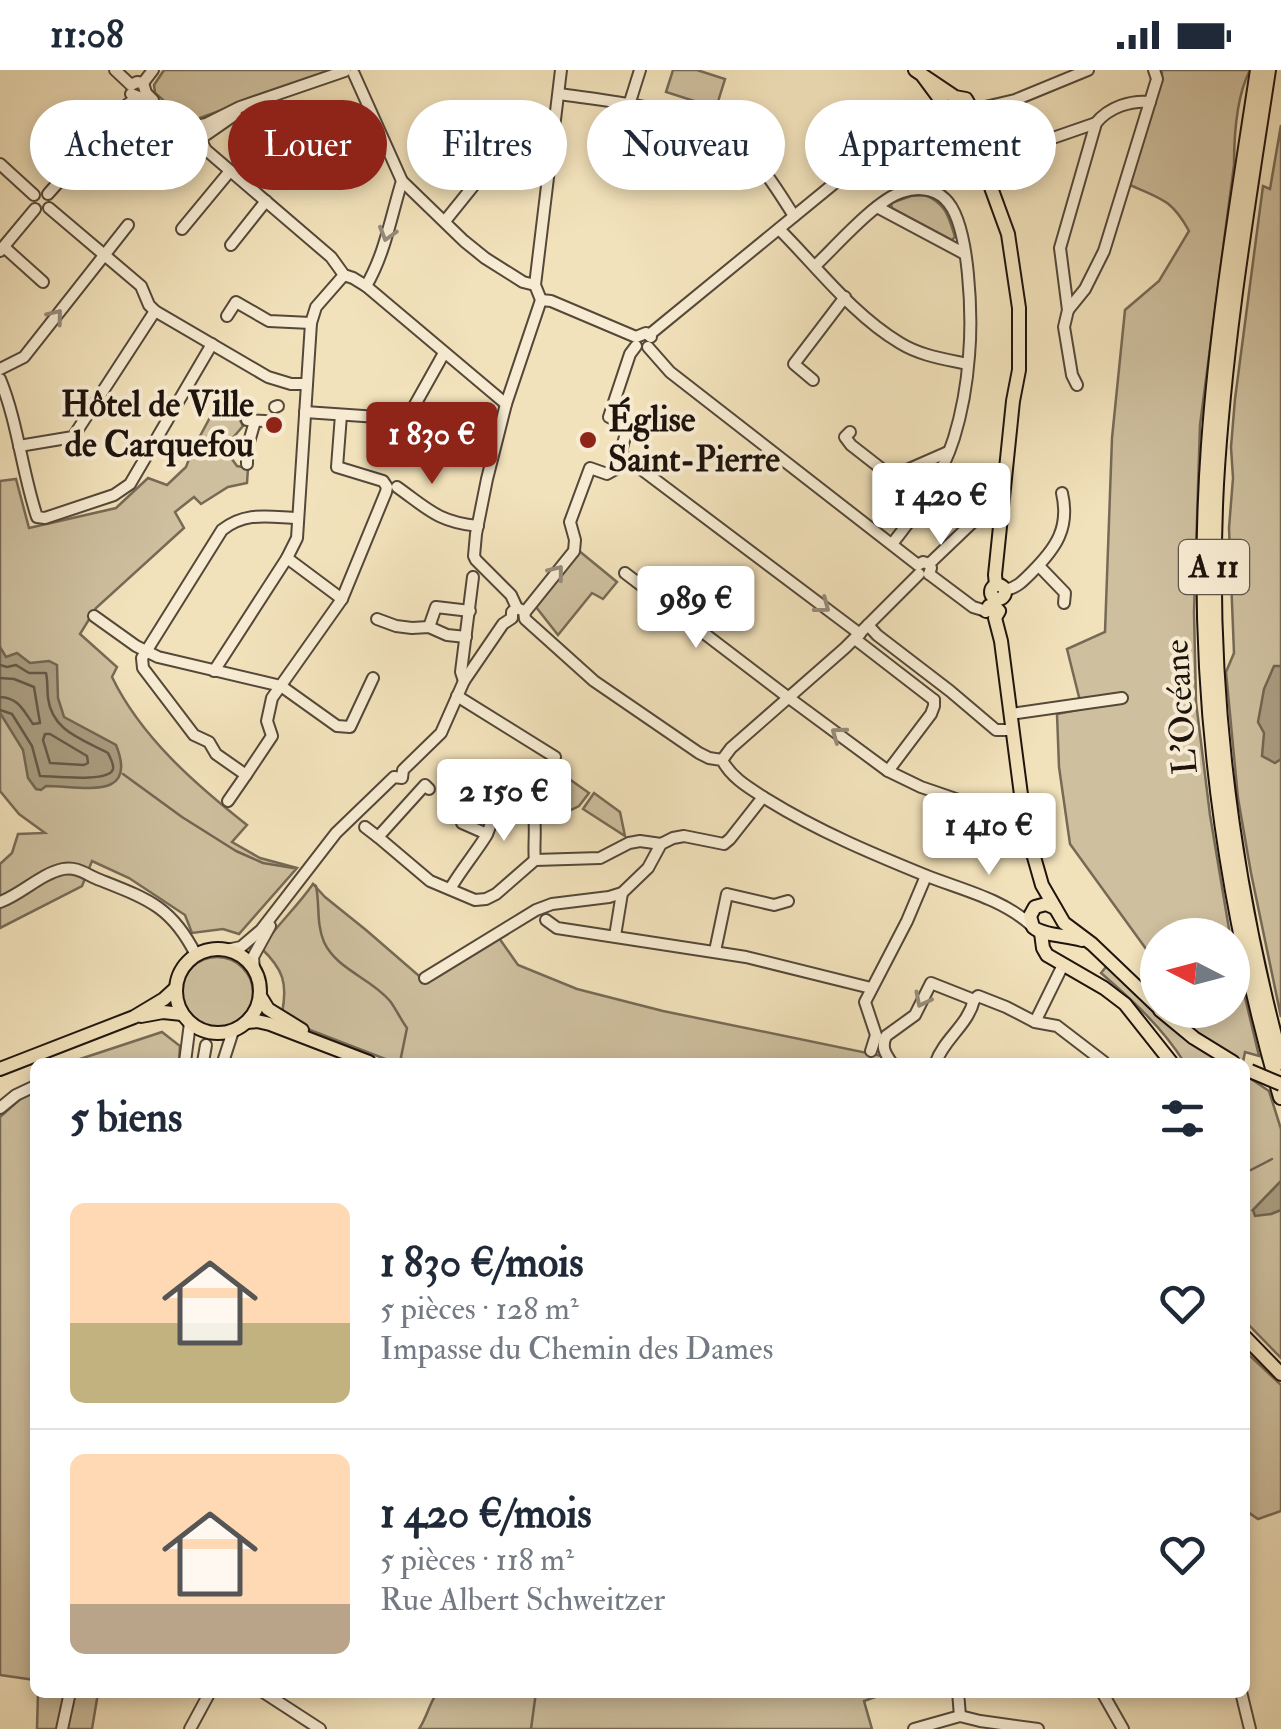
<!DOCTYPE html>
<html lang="fr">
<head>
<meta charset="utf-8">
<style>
	:root { --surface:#fff; --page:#f6f6f7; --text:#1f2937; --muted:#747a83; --line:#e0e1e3; --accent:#8f2418 }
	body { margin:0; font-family:"IM FELL Double Pica",serif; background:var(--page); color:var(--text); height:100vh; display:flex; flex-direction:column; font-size:38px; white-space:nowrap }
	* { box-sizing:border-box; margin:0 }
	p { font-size:32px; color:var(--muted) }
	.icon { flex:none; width:55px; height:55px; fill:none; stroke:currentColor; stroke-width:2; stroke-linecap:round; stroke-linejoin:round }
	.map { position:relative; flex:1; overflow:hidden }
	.drawer { position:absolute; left:30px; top:988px; width:1220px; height:640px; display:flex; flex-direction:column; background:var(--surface); border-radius:15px; box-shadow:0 5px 15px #0003 }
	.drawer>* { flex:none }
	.hud { position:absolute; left:30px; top:30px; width:1222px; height:90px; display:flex; gap:20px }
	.needle { width:65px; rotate:276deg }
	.tools { position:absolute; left:1140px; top:848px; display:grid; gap:20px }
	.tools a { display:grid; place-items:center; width:110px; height:110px; border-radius:50%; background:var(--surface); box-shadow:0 5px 15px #0003; font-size:50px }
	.price { position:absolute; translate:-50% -85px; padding:0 22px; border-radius:10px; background:#fff; color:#222; font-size:32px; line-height:65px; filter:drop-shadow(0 2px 5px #0008) }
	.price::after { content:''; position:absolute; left:50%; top:60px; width:30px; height:22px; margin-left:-15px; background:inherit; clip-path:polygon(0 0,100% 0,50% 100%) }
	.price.current { background:var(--accent); color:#fff }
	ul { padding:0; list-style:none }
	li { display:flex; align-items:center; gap:30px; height:250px; padding:0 40px }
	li+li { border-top:2px solid var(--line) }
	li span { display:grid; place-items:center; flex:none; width:280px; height:200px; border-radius:15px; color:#555 }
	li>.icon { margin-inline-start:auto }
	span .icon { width:120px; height:120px; fill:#fffc; stroke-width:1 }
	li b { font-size:42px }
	h2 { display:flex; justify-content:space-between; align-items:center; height:120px; padding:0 40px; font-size:42px }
	.chip { padding:0 35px; border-radius:45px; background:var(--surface); box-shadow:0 5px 15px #0003; font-size:35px; line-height:90px }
	.chip.current { background:var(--accent); color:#fff }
	.status { display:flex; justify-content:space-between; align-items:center; height:70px; padding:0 50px; background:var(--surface); direction:ltr }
	.status svg { height:28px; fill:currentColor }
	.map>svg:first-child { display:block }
	.green { fill:#cebf9e; stroke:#766a56; stroke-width:2.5 }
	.water { fill:#aa9c80; stroke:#726652; stroke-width:2.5 }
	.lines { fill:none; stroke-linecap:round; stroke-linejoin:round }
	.shore { stroke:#645847; stroke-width:2.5 }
	.stream { stroke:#726652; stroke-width:2.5 }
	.minor-casing { stroke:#544839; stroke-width:14 }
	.major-casing { stroke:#1f140e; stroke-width:16 }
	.highway-casing { stroke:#1f140e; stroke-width:18 }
	.minor { stroke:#f7ecd3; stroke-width:10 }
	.major { stroke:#f2e2bb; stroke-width:12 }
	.highway { stroke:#f2e2bb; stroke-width:14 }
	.major-bridge-casing { stroke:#1f140e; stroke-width:16; stroke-linecap:butt }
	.major-bridge { stroke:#f2e2bb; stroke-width:12 }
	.oneway { stroke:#968b7a }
	.poi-dot { fill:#8f2418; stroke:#f7ecd3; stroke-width:4 }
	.labels { text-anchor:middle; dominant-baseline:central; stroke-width:8; stroke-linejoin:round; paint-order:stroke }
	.shield { fill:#f7ecd3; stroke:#605549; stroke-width:2.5 }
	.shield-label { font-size:32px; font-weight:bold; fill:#1f140e }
	.poi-label { font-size:35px; font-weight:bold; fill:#1f140e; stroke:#f7ecd3; text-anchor:end }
	.street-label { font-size:35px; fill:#1f140e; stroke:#f7ecd3 }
</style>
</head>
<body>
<div class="status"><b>11:08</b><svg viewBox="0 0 49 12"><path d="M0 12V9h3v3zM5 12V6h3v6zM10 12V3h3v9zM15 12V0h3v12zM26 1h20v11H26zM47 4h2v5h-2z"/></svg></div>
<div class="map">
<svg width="1281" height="1659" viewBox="0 0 1281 1659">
	<rect width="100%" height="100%" fill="#f2e2bb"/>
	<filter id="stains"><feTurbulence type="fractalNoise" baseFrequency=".002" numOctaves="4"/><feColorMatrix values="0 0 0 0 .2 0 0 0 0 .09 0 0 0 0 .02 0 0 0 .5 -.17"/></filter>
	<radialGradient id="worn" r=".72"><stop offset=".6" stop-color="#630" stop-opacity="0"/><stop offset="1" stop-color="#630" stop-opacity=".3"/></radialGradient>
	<g class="green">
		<polygon points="164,0 333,0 197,49 181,46 155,23 154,15"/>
		<polygon points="673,0 697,0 725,9 716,38 666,22"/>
		<path d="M1160 0H1250C1236 27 1234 65 1234 95L1200 355 1194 542 1196 632 1210 745 1230 865H1158L1157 894 1070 774 1059 697 1057 644 1082 639 1067 579 1105 562 1112 368 1125 240 1159 211 1189 161C1172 130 1162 129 1130 115L1162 3Z"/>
		<polygon points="1281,55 1281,947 1251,803 1238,728 1226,602 1234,583 1229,458 1233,408 1231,377 1235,329 1263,116 1270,119"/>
		<polygon points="663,69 688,73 682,108 658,104"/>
		<path d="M925 125C946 133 949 148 955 167L952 170 892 138 891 133 911 126Z"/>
		<path d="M214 340H235L243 356 224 378 237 396 248 398 247 413 228 417 201 434 194 427 175 442 184 458 96 538 80 564 117 597 112 607C141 667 195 714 247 755L232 772 260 788 297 798 239 864 223 859 192 863 185 845 129 808 92 791 82 816 0 858V794L12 783 18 764 45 763 19 744 0 721V411L16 409 29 458 116 438 148 408 167 415 186 397 192 381Z"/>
		<polygon points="578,480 617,512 603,529 592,523 558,565 536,537"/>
		<polygon points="565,706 589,723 579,736 563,744"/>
		<polygon points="594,723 620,742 625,766 583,739"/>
		<path d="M313 814 325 827 366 860 426 912 499 868 518 895 577 919 663 941 882 986 885 992H393L310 960 282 943C288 913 283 899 261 878 277 855 297 837 313 814Z"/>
		<path d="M1233 877 1259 986 1245 982 1243 992H1184C1162 957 1132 930 1101 903L1109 893 1143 927 1157 912 1158 940H1232Z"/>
		<circle cx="217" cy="923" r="36"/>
		<polygon points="162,962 180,976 179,992 71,992"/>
		<polygon points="1245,1005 1269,1021 1281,1059 1281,1111 1253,1140 1271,1144 1281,1140 1281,1288 1245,1251"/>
		<polygon points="35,1016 35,1610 0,1605 0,1047"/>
		<polygon points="1245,1281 1281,1315 1281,1441 1258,1449 1245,1440"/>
		<polygon points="38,1623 98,1623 92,1659 37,1659"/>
		<path d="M437 1623V1622L886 1623 864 1631 872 1659H419C427 1647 429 1634 437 1623Z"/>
	</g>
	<g class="water">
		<path d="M0 577 6 587 17 583 30 593 49 591 57 595 58 628 64 647 116 675C139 732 81 716 46 716L41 720 36 719 28 708 23 680 0 643Z"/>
		<polygon points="1274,596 1281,596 1281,689 1275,693 1262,686 1264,663 1258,652 1264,619"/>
		<polygon points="1281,1111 1281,1140 1271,1144 1255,1146 1253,1140"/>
	</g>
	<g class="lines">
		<g class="shore">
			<path d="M0 595 7 597 16 595 29 603H46C48 612 47 620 48 628 52 661 82 669 108 683 110 688 114 693 113 699 110 713 52 706 40 706L32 676 12 644 0 640"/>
			<path d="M0 608 14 609 34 617 40 653 33 654C23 640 19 628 0 627"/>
			<polygon points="45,664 50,664 87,686 88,693 84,695 50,693 43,670"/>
		</g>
		<g class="stream">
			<polyline points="123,704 182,747 236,781 263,793 293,798"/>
			<path d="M313 814 316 816C320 835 316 853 324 872 337 900 371 908 390 931 396 939 401 950 407 958L400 992"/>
			<polyline points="1245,1103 1272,1089"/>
			<polyline points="531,1659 536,1622"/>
		</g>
		<g class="minor-casing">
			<g id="minor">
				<polyline points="115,0 131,15"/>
				<path d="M561 0 535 215 541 230 506 334 487 409 476 464 474 486 476 490 511 525 517 538 524 541 525 549 594 611 699 683 709 688 722 690C732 709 751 719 768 730 818 761 873 784 927 806 963 820 1002 829 1031 855"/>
				<polyline points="354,4 402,111 464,171 485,188 523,212 535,215"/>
				<polyline points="143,13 153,0"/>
				<polyline points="131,15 137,12 143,13 146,23 153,30"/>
				<polyline points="131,24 144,29 180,60 200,69 206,80 331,187 344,205 353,208 366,216 506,334"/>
				<path d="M559 24C614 32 690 38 736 73 761 92 778 121 794 146"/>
				<polyline points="629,35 640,0"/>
				<polyline points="972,40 1015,30 1088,0"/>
				<polyline points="174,47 192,57 206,54 240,37 345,1"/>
				<polyline points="40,67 48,66 77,92"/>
				<polyline points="200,69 236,44"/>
				<polyline points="1035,80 1047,70 1096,53"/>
				<polyline points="0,94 34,125"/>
				<polyline points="48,124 128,34 137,28"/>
				<polyline points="877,137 965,184"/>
				<polyline points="49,138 141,216 149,235 155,241 268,307 291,314 307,314"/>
				<polyline points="445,151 474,115 464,106"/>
				<polyline points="182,159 230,101"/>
				<path d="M779 159C817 197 853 245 900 273 921 286 945 289 968 294"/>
				<polyline points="231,175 266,131"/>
				<polyline points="4,177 43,212"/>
				<polyline points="0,181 35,139"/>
				<path d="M815 196C836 176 876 130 902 122 916 117 934 118 945 129 971 153 972 251 969 286 967 313 962 342 954 368 941 409 918 441 892 474"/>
				<path d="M366 216C385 184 391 146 402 111"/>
				<polyline points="541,230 551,231 636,267 646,263 651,267"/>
				<polyline points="1068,240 1085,219 1104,181 1157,9 1154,0"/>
				<polyline points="227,246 236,232 269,251 311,253"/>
				<polyline points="649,265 853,98 887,73 943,41"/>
				<polyline points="648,277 670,302 918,495 923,492 929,494 931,498 929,504"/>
				<polyline points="0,299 24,287 128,155"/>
				<path d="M0 309C18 353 22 402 37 447L45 448 114 425 130 414 212 274"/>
				<polyline points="813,310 794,294 845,227"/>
				<path d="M1077 315 1072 305 1064 257 1068 240 1060 178 1096 53C1109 37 1131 30 1150 32"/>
				<polyline points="275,337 278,336"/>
				<polyline points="305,342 407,349 444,283"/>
				<polyline points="247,350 265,351 271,356"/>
				<polyline points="850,362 845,367 851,375 924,432"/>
				<polyline points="19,376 73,367 155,241"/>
				<polyline points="621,384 860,564"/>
				<polyline points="247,394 247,379 255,351"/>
				<polyline points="891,407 948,382"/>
				<path d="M397 417C428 439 438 452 478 456"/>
				<path d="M298 448C269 447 246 441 222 460L142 588 143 598 194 665 209 672 216 684 246 705 272 666 267 651 272 628 342 529 386 422 387 417 383 411 337 397 341 345"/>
				<polyline points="287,488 342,529"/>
				<polyline points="929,494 973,452"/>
				<polyline points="1039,496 1065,523 1064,533"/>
				<polyline points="625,503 785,625 888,701 921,717 985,739 1015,754"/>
				<polyline points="929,504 973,537 986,541"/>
				<path d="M1005 520C1017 518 1023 511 1032 502 1056 478 1070 458 1062 423"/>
				<polyline points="525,542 574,481 575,470 570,452 590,398 607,404 616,399 628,356 609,347 630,284 636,276"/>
				<polyline points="94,546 136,576 158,587 281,616 337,656 350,657 373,608"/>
				<polyline points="377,549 396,556 412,558 429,557 447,565 466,567"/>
				<polyline points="868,555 877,565 950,621 996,660 1013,660"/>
				<polyline points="429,557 436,537 470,541"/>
				<polyline points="855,569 934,630"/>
				<polyline points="214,601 287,488 297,468 311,253 316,237 344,205"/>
				<polyline points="464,611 461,602 473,507"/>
				<polyline points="457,626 555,687"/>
				<polyline points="1011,644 1122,628"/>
				<polyline points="722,690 731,678 845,578 919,504"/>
				<polyline points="888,701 931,644 934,636 934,630"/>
				<polyline points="429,719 425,715 378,767 430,811 475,830 486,829 496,824 535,790 600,788 629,773 640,771 661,774"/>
				<polyline points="228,731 246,705"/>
				<polyline points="523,733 526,710"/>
				<polyline points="462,753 487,764"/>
				<polyline points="365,757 378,767"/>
				<path d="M450 819C461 800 474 785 486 766 491 758 491 745 499 737 508 728 527 731 533 742 537 752 533 778 535 790"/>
				<path d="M0 832C22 824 40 804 63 799 77 796 87 805 100 810 148 829 172 837 196 885"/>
				<polyline points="546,850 557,858 746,887 871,918"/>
				<polyline points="615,866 622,823"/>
				<polyline points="226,880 241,877 261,860 336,763 394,707 402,708 403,700 441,663 464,611 503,554 512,548 512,542 517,538"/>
				<polyline points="715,881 727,824 774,835 788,831"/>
				<polyline points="1063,895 1035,952 1057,956 1104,992"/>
				<polyline points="254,900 253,887 270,856"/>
				<polyline points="425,908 536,840 552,834 609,827 622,823 648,798 661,774 673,768 684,766 724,774 730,769 763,727"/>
				<polyline points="871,981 876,965 865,932 907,851 926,806"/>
				<polyline points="185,992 190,953"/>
				<polyline points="203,992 206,975"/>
				<polyline points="223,992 233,961"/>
				<path d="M891 992C885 983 881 977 886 966L915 945 931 913 974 930 978 926 1006 937 1035 952"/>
				<path d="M936 992C944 969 968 955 974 930"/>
				<polyline points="0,1038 16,1025 35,1016"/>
				<polyline points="263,1622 320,1659"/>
				<polyline points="958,1622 960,1646"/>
				<polyline points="1102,1622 1123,1659"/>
				<polyline points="1241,1622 1250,1659"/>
				<polyline points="62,1659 70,1622"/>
				<polyline points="190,1659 210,1622"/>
				<polyline points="914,1659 960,1646 980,1651 1038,1659"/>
			</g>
		</g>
		<g class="major-casing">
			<g id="major">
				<path d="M915 0 955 27 966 29 972 40 968 51 958 56C947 54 942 46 945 36L922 5"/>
				<polyline points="970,49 974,71 1008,164 1019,238 1019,300 1013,331 995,505 996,515"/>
				<circle cx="998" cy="522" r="7"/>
				<polyline points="986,541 989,536 993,535 999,541 995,548 1001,571 1023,740"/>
				<polyline points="1023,740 1017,743 1014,751 1019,759 1026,759"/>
				<polyline points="1026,759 1042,815 1064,853 1092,874 1158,937"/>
				<path d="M1055 838 1046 834 1035 837 1030 846 1033 857C1043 866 1067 865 1082 870"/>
				<polyline points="1041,863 1043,878 1047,885 1104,918 1125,934 1171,992"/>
				<circle cx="218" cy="921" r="42"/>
				<polyline points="260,926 268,939 302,960"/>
				<polyline points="1160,940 1194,968 1233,992"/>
				<polyline points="141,946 163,942 182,944"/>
				<polyline points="247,952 257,951 270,954 369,992"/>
				<polyline points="0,999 134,947 164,929 176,918"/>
				<polyline points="1245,1267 1281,1304"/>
			</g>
		</g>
		<g class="highway-casing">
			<g id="highway">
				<path d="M1258 0C1239 125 1218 249 1209 375 1193 595 1220 815 1281 1027"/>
				<path d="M1268 0C1247 137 1224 275 1216 414 1206 609 1230 803 1281 992"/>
			</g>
		</g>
		<use href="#minor" class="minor"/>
		<use href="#major" class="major"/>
		<use href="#highway" class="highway"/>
		<g class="major-bridge-casing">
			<polyline id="major-bridge" points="1250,1001 1281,1014"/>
		</g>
		<use href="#major-bridge" class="major-bridge"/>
	</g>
	<defs><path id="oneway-chevron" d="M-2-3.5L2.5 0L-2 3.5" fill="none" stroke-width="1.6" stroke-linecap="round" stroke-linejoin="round" transform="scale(2.5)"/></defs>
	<g class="oneway">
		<use href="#oneway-chevron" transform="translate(387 164) rotate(106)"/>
		<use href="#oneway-chevron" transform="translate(56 246) rotate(-51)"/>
		<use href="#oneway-chevron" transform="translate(557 502) rotate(-52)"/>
		<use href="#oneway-chevron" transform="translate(823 536) rotate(37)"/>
		<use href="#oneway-chevron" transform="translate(838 664) rotate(-144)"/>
		<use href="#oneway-chevron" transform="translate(922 930) rotate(117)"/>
	</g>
	<g class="poi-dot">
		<circle cx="274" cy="355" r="10"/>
		<circle cx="588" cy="370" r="10"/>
	</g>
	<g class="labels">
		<rect class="shield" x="1179" y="470" width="70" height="54" rx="8"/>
		<g class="shield-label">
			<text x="1214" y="497">A 11</text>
		</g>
		<g class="poi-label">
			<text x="254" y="335">Hôtel de Ville<tspan x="254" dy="40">de Carquefou</tspan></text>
			<text x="608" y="350" text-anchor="start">Église<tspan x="608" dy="40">Saint-Pierre</tspan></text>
		</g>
		<g class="street-label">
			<text transform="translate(1181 637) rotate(-94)">L’Océane</text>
		</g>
	</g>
	<rect width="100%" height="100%" filter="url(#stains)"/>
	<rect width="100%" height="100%" fill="url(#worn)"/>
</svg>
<div class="tools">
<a><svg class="needle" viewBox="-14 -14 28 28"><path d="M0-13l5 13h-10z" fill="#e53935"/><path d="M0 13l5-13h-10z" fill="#747a83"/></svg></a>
</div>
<b class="price current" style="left:432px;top:417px">1 830 €</b>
<b class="price" style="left:941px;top:478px">1 420 €</b>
<b class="price" style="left:696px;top:581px">989 €</b>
<b class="price" style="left:504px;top:774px">2 150 €</b>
<b class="price" style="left:989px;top:808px">1 410 €</b>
<div class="hud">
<a class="chip">Acheter</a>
<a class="chip current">Louer</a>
<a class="chip">Filtres</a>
<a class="chip">Nouveau</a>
<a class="chip">Appartement</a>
</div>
<section class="drawer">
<h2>5 biens<svg class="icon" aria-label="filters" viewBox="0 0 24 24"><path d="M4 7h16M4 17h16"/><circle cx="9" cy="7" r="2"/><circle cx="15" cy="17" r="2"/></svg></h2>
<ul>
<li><span style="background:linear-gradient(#ffd9b3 60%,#c2b280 0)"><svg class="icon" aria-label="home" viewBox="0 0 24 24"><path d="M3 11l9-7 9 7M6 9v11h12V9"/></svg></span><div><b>1 830 €/mois</b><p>5 pièces · 128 m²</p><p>Impasse du Chemin des Dames</p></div><svg class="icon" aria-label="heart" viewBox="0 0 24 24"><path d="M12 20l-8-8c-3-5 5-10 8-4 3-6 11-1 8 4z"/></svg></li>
<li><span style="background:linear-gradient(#ffd9b3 75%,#b9a48a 0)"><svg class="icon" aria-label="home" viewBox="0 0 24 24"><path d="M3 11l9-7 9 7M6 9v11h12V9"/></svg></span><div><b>1 420 €/mois</b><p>5 pièces · 118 m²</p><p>Rue Albert Schweitzer</p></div><svg class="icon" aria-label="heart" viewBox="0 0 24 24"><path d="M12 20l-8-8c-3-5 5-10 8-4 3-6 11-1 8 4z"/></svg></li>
</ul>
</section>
</div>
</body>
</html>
